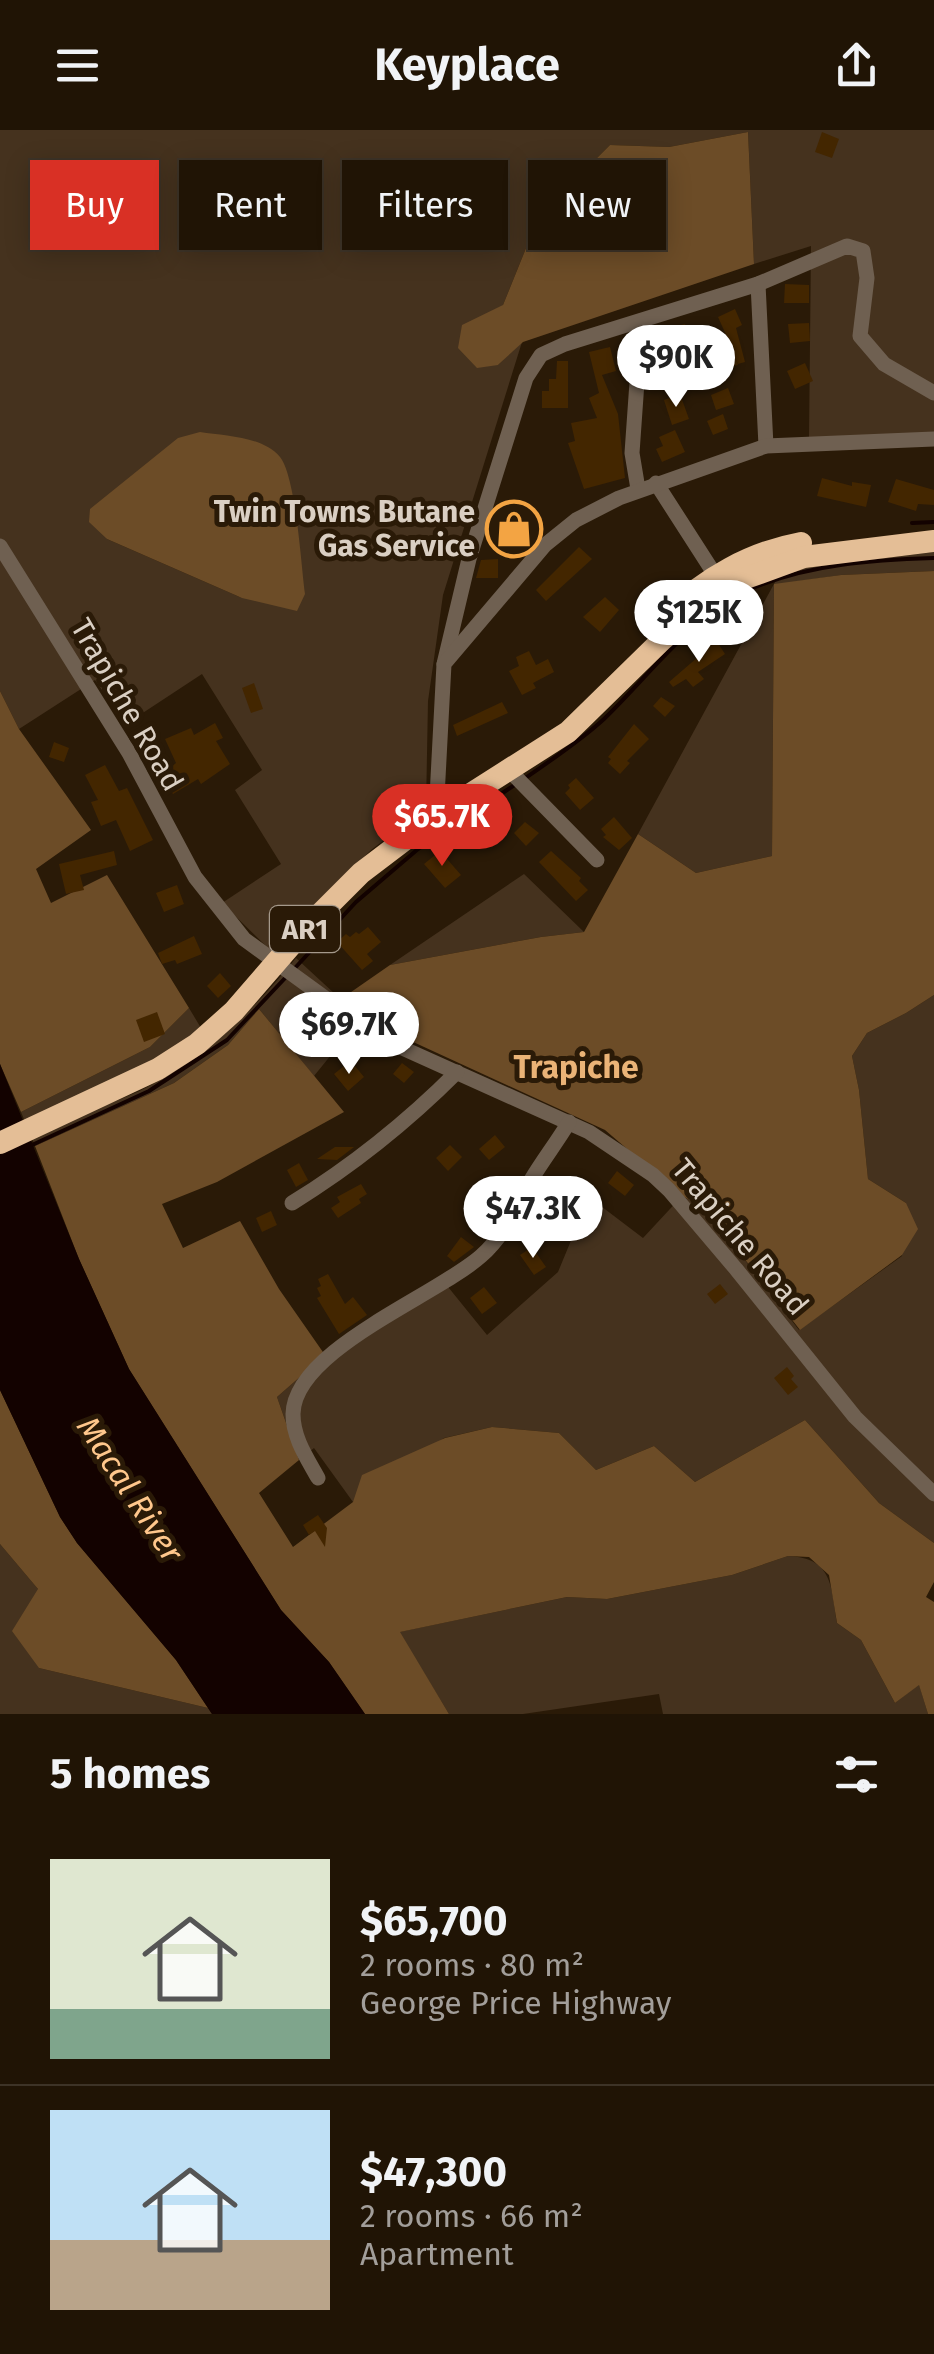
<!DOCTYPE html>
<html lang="en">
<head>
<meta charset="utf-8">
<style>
	:root { --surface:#201405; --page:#281d0f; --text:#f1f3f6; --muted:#a29e9a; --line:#3d3327; --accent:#d93025 }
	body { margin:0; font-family:"Fira Sans",sans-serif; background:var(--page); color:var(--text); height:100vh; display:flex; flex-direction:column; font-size:38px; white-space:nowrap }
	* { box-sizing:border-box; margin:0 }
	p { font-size:32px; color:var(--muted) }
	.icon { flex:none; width:55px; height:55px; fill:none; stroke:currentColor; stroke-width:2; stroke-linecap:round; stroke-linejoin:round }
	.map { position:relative; height:1584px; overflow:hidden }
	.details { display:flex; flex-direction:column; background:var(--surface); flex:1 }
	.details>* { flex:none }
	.hud { position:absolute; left:30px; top:30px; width:875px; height:90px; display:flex; gap:20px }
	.price { position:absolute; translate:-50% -85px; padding:0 22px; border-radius:35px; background:#fff; color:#222; font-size:32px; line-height:65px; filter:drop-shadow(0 2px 5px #0008) }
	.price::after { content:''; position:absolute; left:50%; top:60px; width:30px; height:22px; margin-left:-15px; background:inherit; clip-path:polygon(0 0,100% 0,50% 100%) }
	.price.on { background:var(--accent); color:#fff }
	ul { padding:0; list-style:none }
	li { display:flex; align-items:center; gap:30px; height:250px; padding:0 50px }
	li+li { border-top:2px solid var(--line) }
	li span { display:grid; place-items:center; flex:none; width:280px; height:200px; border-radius:0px; color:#555 }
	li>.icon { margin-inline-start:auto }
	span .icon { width:120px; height:120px; fill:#fffc; stroke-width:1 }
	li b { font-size:42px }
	h2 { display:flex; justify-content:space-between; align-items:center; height:120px; padding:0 50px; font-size:42px }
	.pill { padding:0 35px; border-radius:0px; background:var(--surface); box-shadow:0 5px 25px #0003,0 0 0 2px var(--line); font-size:35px; line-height:90px }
	.pill.on { background:var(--accent); color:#fff }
	header { display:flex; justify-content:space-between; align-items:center; height:130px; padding:0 50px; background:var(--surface); font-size:45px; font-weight:700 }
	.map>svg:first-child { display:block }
	.green { fill:#45321e; fill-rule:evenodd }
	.forest { fill:#6c4c27 }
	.water { fill:#130200 }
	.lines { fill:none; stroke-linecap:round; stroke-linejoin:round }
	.stream { stroke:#130200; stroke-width:4 }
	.building { fill:#432600 }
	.minor { stroke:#6f6051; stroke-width:15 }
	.highway { stroke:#e4be96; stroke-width:22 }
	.labels { text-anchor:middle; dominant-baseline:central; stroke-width:10; stroke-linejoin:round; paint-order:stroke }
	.shield { fill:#2a1a07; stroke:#a5998b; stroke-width:2.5 }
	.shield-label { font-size:28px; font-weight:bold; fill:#dacfc3 }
	.poi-label { font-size:30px; font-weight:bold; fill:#dacfc3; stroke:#2a1a07; text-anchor:end }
	.street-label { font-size:30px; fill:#dacfc3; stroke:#2a1a07 }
	.neighbourhood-label { font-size:32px; font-weight:bold; fill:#eab377; stroke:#2a1a07 }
	.water-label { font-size:32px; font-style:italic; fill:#ffc78c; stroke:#2a1a07 }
</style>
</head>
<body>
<header><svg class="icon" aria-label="menu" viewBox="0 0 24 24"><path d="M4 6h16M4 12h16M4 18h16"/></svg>Keyplace<svg class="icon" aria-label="share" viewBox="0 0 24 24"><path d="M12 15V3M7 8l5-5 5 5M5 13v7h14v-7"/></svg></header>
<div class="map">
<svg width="934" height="1584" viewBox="0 0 934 1584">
	<rect width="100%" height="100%" fill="#2a1a07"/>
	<g class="green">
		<path d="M0 0H934V302L809 309 811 116 754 134 748 2 669 17 610 15 539 86 503 175 498 235 522 212 443 465 428 571 426 678 371 720 271 821 222 773 281 734 235 660 262 640 202 544 126 594 95 550 19 599 0 561ZM90 379 242 468 107 409Z"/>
		<polygon points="934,422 934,441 841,445 774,455 772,726 696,743 638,704 781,441"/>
		<polygon points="524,744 584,802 541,807 390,835"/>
		<path d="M296 828 361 888 314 946 259 879 228 915 174 953 35 1016 21 982 150 917 189 878 201 898 110 973C187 946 245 890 296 828Z"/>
		<polygon points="934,865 934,1413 879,1373 805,1290 695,1352 654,1316 596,1340 559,1303 492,1297 444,1308 353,1372 314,1318 299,1330 277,1267 325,1225 440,1147 487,1205 558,1142 589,1067 643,1108 682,1066 704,1077 799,1200 902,1126 906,1073 868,1049 859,960 852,926 867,903 906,883"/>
		<polygon points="0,1414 38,1459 39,1538 208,1578 212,1584 0,1584"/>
		<path d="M788 1426C833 1428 831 1456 837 1493L861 1510 895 1573 919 1554 928 1584H663L659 1564 523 1584H449L399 1502 567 1467 607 1469 732 1445Z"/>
	</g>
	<g class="forest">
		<polygon points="748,2 754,134 523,212 498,235 477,238 458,218 462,195 503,175 539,86 610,15 669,17"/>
		<path d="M200 302C225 306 262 306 280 327 296 347 301 435 305 464L297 481 242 468 107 409 89 392 90 379 178 308Z"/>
		<polygon points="934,441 934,865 906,883 867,903 852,926 859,960 868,1049 906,1073 918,1099 902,1125 800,1200 704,1077 682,1066 605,1000 361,888 341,869 390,835 541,807 584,802 638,704 696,743 772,726 774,454 841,445"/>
		<polygon points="0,561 19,599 91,700 36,739 51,773 107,745 189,878 150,917 21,982 0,934"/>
		<polygon points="259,879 344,982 217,1052 162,1074 183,1118 240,1091 279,1159 325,1225 277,1267 299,1330 259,1363 293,1417 353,1372 362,1345 445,1308 492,1297 559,1303 596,1340 654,1316 695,1352 805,1290 879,1373 934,1413 934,1452 926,1467 934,1472 934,1584 928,1584 919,1555 895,1573 861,1510 837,1493 829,1445 809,1427 788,1426 732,1445 607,1469 567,1467 400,1502 449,1584 365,1584 329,1532 281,1480 129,1239 79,1129 35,1016 174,953 228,915"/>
		<polygon points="0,1260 60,1387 77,1413 176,1530 208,1578 39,1538 12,1501 38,1459 0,1414"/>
	</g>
	<polygon class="water" points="0,934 79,1129 129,1239 281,1480 329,1532 365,1584 212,1584 176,1530 77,1413 60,1387 0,1260"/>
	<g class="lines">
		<g class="stream">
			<polyline points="912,393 934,392"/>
			<path d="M524 649C551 630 579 612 604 589 650 545 693 484 753 458 810 434 873 430 934 428"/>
			<polyline points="294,839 356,772 418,719 516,654"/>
			<polyline points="32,1015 149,961 227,910 287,846"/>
		</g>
	</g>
	<g class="building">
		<polygon points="822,2 839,9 832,28 815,22"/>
		<polygon points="785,154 809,155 809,173 784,173"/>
		<polygon points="735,179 742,195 736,198 745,232 738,234 735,227 738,235 715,240 711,224 732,218 718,187"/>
		<polygon points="809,193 810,211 790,213 788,194"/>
		<polygon points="685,194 689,211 683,213 691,253 672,256 667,231 671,230 663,199"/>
		<polygon points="610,217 616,241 602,245 618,284 625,348 584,359 568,313 575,311 571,293 597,288 589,268 599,263 589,222"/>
		<polygon points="557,231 568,231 568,278 542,278 542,261 549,261 549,249 556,249"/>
		<polygon points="805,233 813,251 795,259 787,241"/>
		<polygon points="728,258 734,274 716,280 711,265"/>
		<polygon points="680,264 689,289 672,295 664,270"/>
		<polygon points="723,284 728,299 713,305 707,291"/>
		<polygon points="675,300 685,322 662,332 656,319 663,316 659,307"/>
		<polygon points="822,348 852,356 852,352 871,355 866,377 817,366"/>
		<polygon points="896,349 934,360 934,375 918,374 916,381 888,372"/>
		<polygon points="579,417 592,429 546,471 536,460"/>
		<polygon points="498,429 498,448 476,448 481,430"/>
		<polygon points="605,467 619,480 600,502 583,487"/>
		<polygon points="716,510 725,524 698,542 704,549 693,557 686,549 673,557 669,552 705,521 703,518"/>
		<polygon points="529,521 536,535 548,529 554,542 533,553 536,558 522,565 509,541 519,536 516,527"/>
		<polygon points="254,553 263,579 251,583 242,558"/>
		<polygon points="661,567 675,576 665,587 653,576"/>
		<polygon points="502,572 508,583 457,606 453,595"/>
		<polygon points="215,593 223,608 216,611 230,634 201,654 198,649 173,664 166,654 177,648 170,638 176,633 165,609 191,598 194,605"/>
		<polygon points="634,594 649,609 627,631 630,633 620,644 608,633 611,629 608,627"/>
		<polygon points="54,612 69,618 64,632 49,627"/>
		<polygon points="105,635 119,661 127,658 153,710 130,721 116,690 101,696 91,672 98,670 85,645"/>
		<polygon points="576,648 594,668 580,680 565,663 570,658 568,655"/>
		<polygon points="614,687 632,708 619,720 603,707 606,705 601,699"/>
		<polygon points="525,692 539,703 526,716 514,703"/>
		<polygon points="114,721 117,735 80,745 84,760 66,764 59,734"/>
		<polygon points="440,721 461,745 445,758 424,734"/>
		<polygon points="551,721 581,748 579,751 588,760 576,771 539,732"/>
		<polygon points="177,755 184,774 164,782 156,763"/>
		<polygon points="368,797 381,812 367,824 373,831 362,840 337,812 346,804 350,807 356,802 359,804"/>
		<polygon points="194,806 202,824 177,834 175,830 162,834 158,823"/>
		<polygon points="220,843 231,856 218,868 207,856"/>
		<polygon points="157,882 165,904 144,912 136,890"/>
		<polygon points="402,933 414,942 404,953 393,944"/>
		<polygon points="344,936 349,941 355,936 364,947 348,961 334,944"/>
		<polygon points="495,1005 505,1017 489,1030 479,1019"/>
		<polygon points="450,1015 462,1027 448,1041 436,1028"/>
		<polygon points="335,1017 354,1017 337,1030 317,1029"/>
		<polygon points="299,1033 308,1050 296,1057 287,1040"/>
		<polygon points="617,1041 634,1055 625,1066 608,1053"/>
		<polygon points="361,1054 367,1064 359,1069 361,1073 338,1088 331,1078 340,1072 337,1067"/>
		<polygon points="556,1060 576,1068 564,1091 553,1086 556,1079 549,1076"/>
		<polygon points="271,1081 277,1095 262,1102 256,1088"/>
		<polygon points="461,1107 474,1117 454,1132 447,1126"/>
		<polygon points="532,1117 546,1137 534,1145 520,1125"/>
		<polygon points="328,1144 345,1174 353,1167 367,1185 339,1204 317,1168 321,1166 317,1158 321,1156 318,1149"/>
		<polygon points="720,1154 728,1164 715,1174 707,1164"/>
		<polygon points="484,1157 497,1173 482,1184 470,1168"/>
		<polygon points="787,1237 794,1246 791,1249 798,1257 788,1265 774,1248"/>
		<polygon points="318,1385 327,1398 325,1417 315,1401 309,1405 303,1395"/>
	</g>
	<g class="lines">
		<g class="minor">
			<polyline points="758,154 766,316"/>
			<polyline points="637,252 632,323 638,359"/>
			<polyline points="656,353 719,451"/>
			<polyline points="0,416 129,623 195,747 244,809 369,900 400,917 589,1002 653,1045 669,1060 736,1139 855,1287 934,1364"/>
			<polyline points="444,534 469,429 526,248 541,225 565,214 758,154 847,116 863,121 867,148 860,206 884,234 934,263"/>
			<polyline points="508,639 597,730"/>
			<polyline points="436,686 444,534 545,415 576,390 619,368 766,316 934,309"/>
			<path d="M292 1073C352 1036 407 992 457 942"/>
			<path d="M318 1348C307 1328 293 1308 293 1284 294 1220 436 1166 481 1126 505 1105 516 1077 531 1050 543 1030 557 1012 569 992"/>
		</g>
		<g class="highway">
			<path d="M669 484C704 448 752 422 801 413"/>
			<polyline points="0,1013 158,939 197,914 234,881 305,799 361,743 436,686 568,602 662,510 711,468 746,448 804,427 934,411"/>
		</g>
	</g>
	<defs>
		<g id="shop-ring" transform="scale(2.875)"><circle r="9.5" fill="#2a1a07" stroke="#f3a443" stroke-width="1.5"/><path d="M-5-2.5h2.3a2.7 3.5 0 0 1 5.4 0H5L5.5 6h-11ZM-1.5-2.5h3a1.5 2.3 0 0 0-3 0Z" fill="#f3a443"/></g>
	</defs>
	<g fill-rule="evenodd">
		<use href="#shop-ring" x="514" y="399"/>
	</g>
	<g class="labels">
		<rect class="shield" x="270" y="776" width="70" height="46" rx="8"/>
		<g class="shield-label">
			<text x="305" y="799">AR1</text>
		</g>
		<g class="poi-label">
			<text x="475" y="382">Twin Towns Butane<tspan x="475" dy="34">Gas Service</tspan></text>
		</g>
		<g class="street-label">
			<text transform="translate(127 575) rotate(60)">Trapiche Road</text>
			<text transform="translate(740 1107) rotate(50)">Trapiche Road</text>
		</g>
		<g class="neighbourhood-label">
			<text x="576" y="937">Trapiche</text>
		</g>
		<g class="water-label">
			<text transform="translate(130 1359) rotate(57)">Macal River</text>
		</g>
	</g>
</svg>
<b class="price" style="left:676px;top:280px">$90K</b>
<b class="price" style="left:699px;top:535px">$125K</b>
<b class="price on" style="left:442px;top:739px">$65.7K</b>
<b class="price" style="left:349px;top:947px">$69.7K</b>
<b class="price" style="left:533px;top:1131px">$47.3K</b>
<div class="hud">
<a class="pill on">Buy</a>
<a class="pill">Rent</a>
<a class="pill">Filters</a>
<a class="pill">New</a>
</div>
</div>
<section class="details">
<h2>5 homes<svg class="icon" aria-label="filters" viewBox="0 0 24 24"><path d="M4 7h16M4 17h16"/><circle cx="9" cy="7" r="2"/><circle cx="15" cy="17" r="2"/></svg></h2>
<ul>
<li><span style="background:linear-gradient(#dfe7d0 75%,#7fa58c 0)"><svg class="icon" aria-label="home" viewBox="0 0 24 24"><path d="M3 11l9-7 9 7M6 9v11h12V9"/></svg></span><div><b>$65,700</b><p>2 rooms · 80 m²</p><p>George Price Highway</p></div></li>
<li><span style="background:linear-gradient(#bfe0f5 65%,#b9a48a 0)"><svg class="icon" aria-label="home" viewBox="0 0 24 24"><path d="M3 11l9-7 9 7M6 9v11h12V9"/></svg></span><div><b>$47,300</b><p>2 rooms · 66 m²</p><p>Apartment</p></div></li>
</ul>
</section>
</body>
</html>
